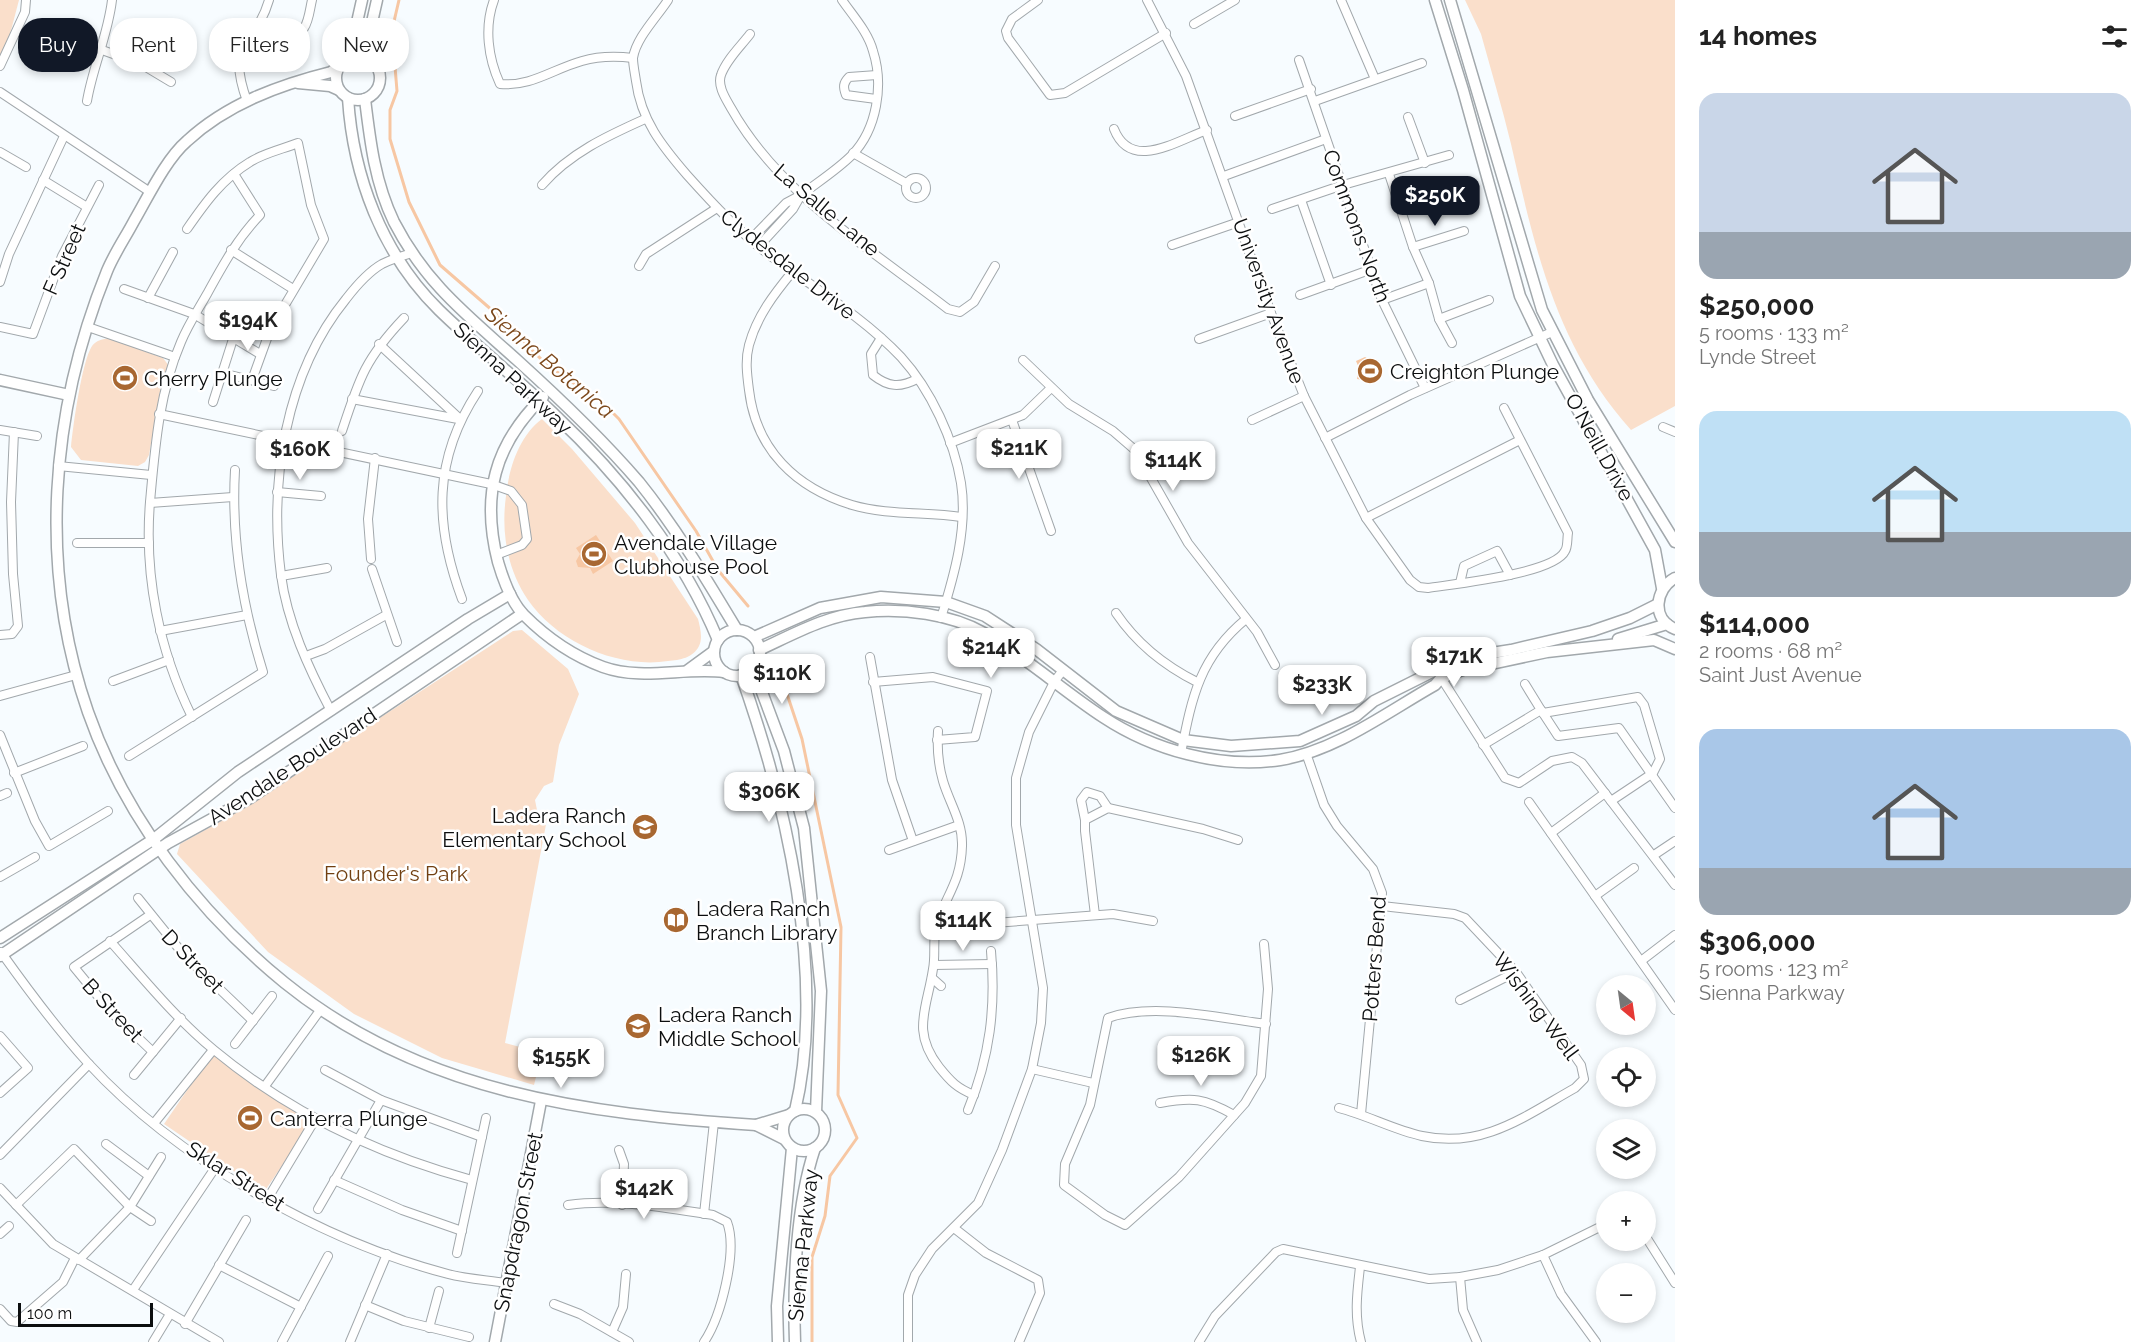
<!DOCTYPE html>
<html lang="en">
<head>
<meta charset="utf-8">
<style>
	:root { --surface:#fff; --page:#f2f2f2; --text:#222; --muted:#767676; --accent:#111827 }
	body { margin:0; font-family:Raleway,sans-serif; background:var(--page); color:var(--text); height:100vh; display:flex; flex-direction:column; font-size:22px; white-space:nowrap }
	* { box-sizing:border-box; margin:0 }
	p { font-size:20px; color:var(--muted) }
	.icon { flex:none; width:33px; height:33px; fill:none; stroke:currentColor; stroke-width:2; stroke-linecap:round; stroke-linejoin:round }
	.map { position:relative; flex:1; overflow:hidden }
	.drawer { display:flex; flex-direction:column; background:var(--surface); width:480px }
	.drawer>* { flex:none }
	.top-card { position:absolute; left:18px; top:18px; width:570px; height:54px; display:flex; gap:12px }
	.needle { width:39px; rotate:151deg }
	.tools { position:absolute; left:1596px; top:975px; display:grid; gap:12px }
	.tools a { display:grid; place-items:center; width:60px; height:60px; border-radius:50%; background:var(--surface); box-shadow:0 3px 9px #0003; font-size:30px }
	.scale { position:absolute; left:18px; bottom:15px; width:135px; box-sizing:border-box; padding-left:6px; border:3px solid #0c0e0f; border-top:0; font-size:16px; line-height:21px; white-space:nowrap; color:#0c0e0f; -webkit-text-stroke:4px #fff; paint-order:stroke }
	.price { position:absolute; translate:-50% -51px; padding:0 14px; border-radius:12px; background:#fff; color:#222; font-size:20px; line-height:39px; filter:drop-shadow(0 2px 3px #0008) }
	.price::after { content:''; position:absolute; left:50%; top:36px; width:18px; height:14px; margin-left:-9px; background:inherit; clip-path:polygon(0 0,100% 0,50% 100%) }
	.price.selected { background:var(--accent); color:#fff }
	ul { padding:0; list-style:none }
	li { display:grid; align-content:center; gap:12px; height:318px; padding:0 24px }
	li span { display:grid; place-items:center; height:186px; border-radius:18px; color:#555 }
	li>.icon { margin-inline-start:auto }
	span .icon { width:108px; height:108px; fill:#fffc; stroke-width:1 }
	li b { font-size:26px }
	h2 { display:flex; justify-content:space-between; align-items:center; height:72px; padding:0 24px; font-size:26px }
	.chip { padding:0 21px; border-radius:24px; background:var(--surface); box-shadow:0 3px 9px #0003; font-size:21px; line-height:54px }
	.chip.selected { background:var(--accent); color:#fff }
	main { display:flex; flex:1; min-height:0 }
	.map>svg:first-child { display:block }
	.green { fill:#fadfcb }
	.water { fill:#f7c7a3 }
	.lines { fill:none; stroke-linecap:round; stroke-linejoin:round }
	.stream { stroke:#f7c7a3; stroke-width:3 }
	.street-casing { stroke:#a2a8ac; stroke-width:10 }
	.secondary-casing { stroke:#a2a8ac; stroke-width:13 }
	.street { stroke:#fff; stroke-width:8 }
	.secondary { stroke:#fff; stroke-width:10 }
	.labels { text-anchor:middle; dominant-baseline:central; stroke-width:5; stroke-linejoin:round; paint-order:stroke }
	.street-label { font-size:21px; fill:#0c0e0f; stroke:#fff }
	.poi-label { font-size:21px; fill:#0c0e0f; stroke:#fff; text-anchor:start }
	.park-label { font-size:21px; fill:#713f10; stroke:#fff }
	.water-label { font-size:22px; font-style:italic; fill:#7c481b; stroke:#fff }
</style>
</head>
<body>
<main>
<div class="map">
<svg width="1675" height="1342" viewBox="0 0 1675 1342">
	<rect width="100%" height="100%" fill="#f7fcff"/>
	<g class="green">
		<polygon points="0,0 19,0 9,38 0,56"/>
		<path d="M1465 0H1675V406L1631 430C1556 346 1535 249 1511 144 1502 107 1491 70 1481 34Z"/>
		<path d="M108 338 163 358 169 366 163 374 149 455 145 462 138 466 81 460 71 447C73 426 82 361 92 346 97 340 101 340 108 338Z"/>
		<path d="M542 419 572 449 635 523 698 619C700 627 703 638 699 646 693 658 680 660 668 661 618 669 557 642 528 600 507 569 501 532 506 496 509 468 519 436 542 419Z"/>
		<polygon points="522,630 568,669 579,694 559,745 553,782 544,786 535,800 537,810 547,819 505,1043 542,1053 534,1085 442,1058 354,1014 268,952 177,854 180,844 225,819 513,631"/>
		<polygon points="212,1054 312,1122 264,1192 164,1124"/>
	</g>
	<g class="water">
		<polygon points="1365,357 1375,363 1373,369 1377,376 1375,382 1357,379 1358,374 1366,370 1359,368 1356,361"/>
		<polygon points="117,368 136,372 132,388 114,384"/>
		<polygon points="596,535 613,561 593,574 590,568 578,567 576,561 580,554 576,548"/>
		<polygon points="243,1106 258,1108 258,1117 262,1119 255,1128 250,1125 248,1127 236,1116"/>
	</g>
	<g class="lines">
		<g class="stream">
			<polyline points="399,0 392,30 397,91 390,110 390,139 409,202 440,265 493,311 548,366 602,402 619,419 696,531 718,570 748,606"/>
			<polyline points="779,670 802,739 841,927 838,1095 857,1138 830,1176 825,1216 812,1257 812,1342"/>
		</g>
		<g class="street-casing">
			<g id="street">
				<path d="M494 0C484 27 488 58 500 84 531 87 553 69 582 61 599 56 616 56 633 58"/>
				<path d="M668 0C657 17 636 38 633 58 633 65 635 74 636 81 641 120 662 146 687 175 713 204 740 233 772 257 816 289 864 318 901 357 931 390 954 440 961 483 968 528 954 576 941 618"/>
				<polyline points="1038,0 1012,19 1006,31 1008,38 1050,95 1065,93 1166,33"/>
				<path d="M1147 0 1186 76 1271 313 1304 396 1366 518 1410 580 1419 587 1428 588C1453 584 1554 574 1565 551 1568 547 1567 538 1568 533L1504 408"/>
				<polyline points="1341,0 1375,79"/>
				<polyline points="1194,24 1235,0"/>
				<path d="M750 34C741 46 726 60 721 75 717 86 726 99 731 108 779 194 872 250 948 309L960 312 974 302 995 266"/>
				<path d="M244 43C261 42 292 41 304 28 309 21 310 8 312 0"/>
				<polyline points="102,50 141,64 171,82"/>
				<polyline points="1299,60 1382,300 1425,388"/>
				<polyline points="0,66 25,12 26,0"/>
				<polyline points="0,92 150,192"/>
				<path d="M876 99 846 95C843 87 843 83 849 77L877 75"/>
				<path d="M87 101C93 66 108 35 112 0"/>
				<path d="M247 101C225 40 255 48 269 0"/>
				<polyline points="1315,101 1422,63"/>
				<polyline points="1235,116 1311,89"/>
				<polyline points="1408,117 1425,163"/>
				<path d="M1114 129C1131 172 1176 141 1207 130"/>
				<polyline points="0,152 26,167"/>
				<polyline points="853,153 906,183"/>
				<polyline points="1389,174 1413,247 1429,283 1439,319 1452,343"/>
				<polyline points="1224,176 1326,139"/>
				<circle cx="916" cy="188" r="10"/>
				<polyline points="43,180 87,207"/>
				<path d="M542 185C570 153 607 136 645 119"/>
				<path d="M801 195C818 182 837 170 852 155 877 129 884 85 873 51 868 32 853 16 842 0"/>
				<polyline points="1301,200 1331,285"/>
				<polyline points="1272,209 1343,185 1449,155"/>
				<path d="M187 229C205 203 222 179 250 162 264 153 283 149 298 143L311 205 324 239 279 315"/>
				<polyline points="751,239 786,203 801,195 793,209 759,246"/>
				<polyline points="1172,245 1239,222"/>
				<polyline points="1413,247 1464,231"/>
				<polyline points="231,250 293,289"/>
				<polyline points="639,266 646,254 717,208"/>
				<path d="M793 271C774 294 757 316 749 345 745 360 747 375 749 390 756 450 796 488 852 505 886 515 926 512 961 517"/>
				<polyline points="0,282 9,254 64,136"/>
				<polyline points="124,289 194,314 260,354"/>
				<polyline points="1300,295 1372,269"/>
				<polyline points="148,298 173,252"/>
				<polyline points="1382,300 1429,283"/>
				<polyline points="1439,319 1489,300"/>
				<polyline points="0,327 33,334 62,256 99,185"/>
				<polyline points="88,327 175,357"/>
				<path d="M881 338 871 354 873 375C888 387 900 388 917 379"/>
				<polyline points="1199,339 1271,313"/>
				<polyline points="379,344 460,419"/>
				<polyline points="1023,360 1069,404 1113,431 1135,450 1188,543 1257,632 1275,665"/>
				<polyline points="222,373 274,386"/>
				<polyline points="252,380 269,333"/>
				<polyline points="352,399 458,419"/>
				<polyline points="213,402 233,339"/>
				<polyline points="159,414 491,484 511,491 522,505 527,539 522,545 496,555"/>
				<polyline points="1012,420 1051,531"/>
				<polyline points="1252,420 1304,396"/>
				<polyline points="1663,427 1675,432"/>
				<polyline points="0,430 37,436"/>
				<path d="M342 431C359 379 365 359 404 318"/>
				<polyline points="1325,438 1410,395 1552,332"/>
				<polyline points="950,443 1023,415 1051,388"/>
				<polyline points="58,466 151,475"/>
				<polyline points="277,492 321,496"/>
				<polyline points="150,503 233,497"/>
				<polyline points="1366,518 1520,440"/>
				<polyline points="77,543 149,543"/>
				<polyline points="371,559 368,519 375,458"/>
				<polyline points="372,569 397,642"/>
				<polyline points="281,576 327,568"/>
				<polyline points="1460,583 1464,566 1497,551 1510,575"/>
				<path d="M462 599C434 524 433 459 478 391"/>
				<path d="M1116 613C1137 644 1163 665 1197 682"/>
				<polyline points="160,631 247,615"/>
				<polyline points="0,635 12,634 18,626 13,574 11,502 14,432"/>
				<polyline points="306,656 325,649 386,615"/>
				<polyline points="870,657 892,780 913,841"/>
				<polyline points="1440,676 1505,778 1519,783 1552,761 1572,757 1582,763 1675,885"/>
				<polyline points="113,681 169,660"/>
				<polyline points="873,682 933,677 987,691 975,737 937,740"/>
				<polyline points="1525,684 1541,710"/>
				<polyline points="0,696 76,675"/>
				<path d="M331 711C309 669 287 622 281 575 269 481 285 374 346 299 356 286 368 272 382 264 392 259 402 256 412 253"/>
				<polyline points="1543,713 1638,697 1644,705 1660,759 1653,773 1611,801"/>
				<path d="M192 717C159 650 144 576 150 502 155 447 159 393 181 342 188 325 198 310 207 294 223 265 237 239 260 215L234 174"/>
				<path d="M938 731C937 748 938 764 943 781 949 802 963 822 962 846 961 881 947 894 937 923 932 938 936 954 933 969 927 1009 911 1031 939 1067 951 1082 957 1088 974 1095"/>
				<polyline points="0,735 35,821 49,846 108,811"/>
				<polyline points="1483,745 1541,710 1558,736 1619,728 1675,808"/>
				<path d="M1181 753C1192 696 1200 657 1246 619"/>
				<polyline points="1306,753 1324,805 1337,826 1373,869 1382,893 1361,1114"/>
				<path d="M129 756 263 672C242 605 231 540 235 470"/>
				<polyline points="14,773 83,746"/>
				<polyline points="0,796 7,793"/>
				<polyline points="1529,802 1675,1010"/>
				<polyline points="1085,820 1081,800 1087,792 1100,796 1108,808"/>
				<polyline points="1551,833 1605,793"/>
				<polyline points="889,850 959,825"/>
				<polyline points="1654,855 1675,841"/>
				<polyline points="0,877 35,857"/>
				<polyline points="1595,896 1634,868"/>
				<polyline points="138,898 184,955 253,1021"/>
				<polyline points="943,911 981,924 1113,914 1153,921"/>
				<polyline points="150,915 74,967 111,1012 153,1052"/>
				<polyline points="1095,915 1085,831 1085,820 1108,808 1203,829 1238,840"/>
				<path d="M110 941C143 978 176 1019 214 1050 289 1112 379 1155 472 1180"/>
				<path d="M1264 944 1268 989 1261 1076 1245 1103 1179 1177 1125 1225 1105 1215 1064 1185 1065 1164 1090 1105 1108 1018C1153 1002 1219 1018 1266 1024"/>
				<path d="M1 952C28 990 56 1028 88 1063 176 1159 322 1241 448 1274 467 1279 487 1280 506 1283"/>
				<polyline points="1641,961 1675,935"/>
				<polyline points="934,965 992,964"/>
				<polyline points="932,978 941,986"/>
				<polyline points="1460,1000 1516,972"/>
				<polyline points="0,1036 28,1068 0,1093"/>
				<polyline points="235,1044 272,996"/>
				<polyline points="1032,1069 1093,1083"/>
				<polyline points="325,1070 381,1100 482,1137"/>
				<polyline points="134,1075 181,1018"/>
				<polyline points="265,1086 321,1009"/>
				<path d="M1160 1103C1193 1097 1204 1098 1234 1115"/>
				<path d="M1339 1108C1367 1115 1394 1130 1422 1136 1483 1149 1525 1116 1575 1088L1584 1079 1581 1065 1516 972 1465 918 1454 914 1382 906"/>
				<path d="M968 1110C990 1057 996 1007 991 951"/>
				<polyline points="155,1122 213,1050"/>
				<polyline points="106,1144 149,1176"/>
				<polyline points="619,1150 624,1164 622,1205"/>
				<polyline points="0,1155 89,1064"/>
				<polyline points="334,1180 402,1210 462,1231"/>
				<polyline points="0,1188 53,1244 219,1342"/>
				<polyline points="268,1198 316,1118"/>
				<polyline points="16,1205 74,1149 130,1207 151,1221"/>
				<path d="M568 1205C615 1198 667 1208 713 1215L727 1222C738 1251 721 1317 704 1342"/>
				<polyline points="318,1209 381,1100"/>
				<polyline points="704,1214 714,1122"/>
				<polyline points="954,1228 986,1253 1038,1280 1040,1293 1019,1342"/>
				<polyline points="0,1234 9,1226"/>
				<polyline points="1646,1237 1675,1283"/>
				<polyline points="457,1253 486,1118"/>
				<polyline points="1543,1255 1561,1294 1596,1342"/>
				<polyline points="79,1260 130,1207 161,1157"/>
				<polyline points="219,1265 301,1307"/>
				<path d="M1360 1267C1357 1293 1354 1316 1361 1342"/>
				<polyline points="1460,1277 1463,1310 1477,1342"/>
				<polyline points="133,1290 215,1168"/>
				<polyline points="554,1304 580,1314 629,1342"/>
				<polyline points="365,1305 404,1321 469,1337"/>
				<polyline points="0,1309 11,1321 17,1322 63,1282 75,1258"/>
				<polyline points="185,1324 246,1220"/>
				<polyline points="429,1328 439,1291"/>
				<polyline points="612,1332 623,1307 626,1274"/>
				<polyline points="153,1342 170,1314"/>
				<polyline points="282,1342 328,1256"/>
				<polyline points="350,1342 387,1254"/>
				<polyline points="908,1342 908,1295 915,1275 932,1249 978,1203 1002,1150 1032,1069 1041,1023 1043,988 1016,825 1016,778 1029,732 1054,682 1063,670"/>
				<polyline points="1199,1342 1215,1316 1276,1252 1283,1249 1429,1279 1460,1277 1498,1270 1543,1255 1606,1224"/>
			</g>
		</g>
		<g class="secondary-casing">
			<g id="secondary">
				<polyline points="1435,0 1463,90 1520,296 1553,365 1655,550 1662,588"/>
				<polyline points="1450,0 1542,310 1588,400 1675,542"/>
				<circle cx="358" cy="78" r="22"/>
				<polyline points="349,58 362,0"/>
				<polyline points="369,59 368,40 377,0"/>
				<path d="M339 66 331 72C279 85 227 104 187 141 166 159 148 197 134 221 125 238 114 254 107 271 50 412 38 568 88 712 125 818 199 913 285 983 421 1093 587 1114 756 1125L789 1115"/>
				<polyline points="298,83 330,86 339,90"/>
				<path d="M348 98C353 176 382 254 439 310 477 347 519 380 557 417 623 479 683 556 718 640"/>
				<path d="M365 99C370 141 375 183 394 222 426 284 467 315 517 360 559 398 602 439 639 482 676 528 707 580 737 630"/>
				<polyline points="0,380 69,395"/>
				<path d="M543 397C494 445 481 496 498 562 503 579 511 602 524 615 546 637 573 656 603 667 642 681 684 667 724 672"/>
				<path d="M1675 578C1655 589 1651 619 1675 629"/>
				<circle cx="737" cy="653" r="23"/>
				<polyline points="754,637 820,608 881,597 946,602 985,616 1036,649 1116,711 1183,740 1231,746 1300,741 1356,716 1374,701 1460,658 1511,650 1592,631 1630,618 1658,604"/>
				<polyline points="1618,639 1667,624"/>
				<path d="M759 650C794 634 827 615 865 612 903 608 951 614 984 633 1026 657 1063 691 1103 717 1153 750 1220 769 1280 760 1336 751 1387 712 1435 685L1441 678 1463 670 1547 652 1654 640 1675 649"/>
				<polyline points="753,668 784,751 804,828 821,991 816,1112"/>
				<polyline points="688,670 714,651"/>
				<path d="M741 675C786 802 827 976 795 1111"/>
				<polyline points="0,938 154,839 238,772 468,619 510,594"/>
				<polyline points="0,956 168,843 250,798 522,614"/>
				<circle cx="804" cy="1130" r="21"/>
				<polyline points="756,1125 784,1139"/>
				<polyline points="495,1342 541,1101"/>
				<polyline points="778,1342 777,1306 792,1148"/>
				<path d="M795 1342C793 1283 796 1204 815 1148"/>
			</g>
		</g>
		<use href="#street" class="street"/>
		<use href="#secondary" class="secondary"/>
	</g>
	<defs>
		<g id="stadium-disc" transform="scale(1.35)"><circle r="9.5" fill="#a86731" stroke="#fff"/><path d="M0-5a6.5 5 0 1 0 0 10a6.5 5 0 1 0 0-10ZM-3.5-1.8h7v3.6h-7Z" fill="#fff"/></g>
		<g id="school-disc" transform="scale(1.35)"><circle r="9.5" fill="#a86731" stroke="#fff"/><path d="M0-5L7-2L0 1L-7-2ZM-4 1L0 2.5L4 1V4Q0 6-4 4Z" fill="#fff"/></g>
		<g id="library-disc" transform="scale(1.35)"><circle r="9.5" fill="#a86731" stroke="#fff"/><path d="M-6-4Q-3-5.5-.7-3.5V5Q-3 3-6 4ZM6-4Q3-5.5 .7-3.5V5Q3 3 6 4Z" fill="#fff"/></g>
	</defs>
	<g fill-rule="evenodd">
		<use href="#stadium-disc" x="1370" y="371"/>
		<use href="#stadium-disc" x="125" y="378"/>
		<use href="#stadium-disc" x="594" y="554"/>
		<use href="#school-disc" x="645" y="827"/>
		<use href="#library-disc" x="676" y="920"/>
		<use href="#school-disc" x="638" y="1026"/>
		<use href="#stadium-disc" x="250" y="1118"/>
	</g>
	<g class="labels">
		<g class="street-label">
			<text transform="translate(827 210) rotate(40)">La Salle Lane</text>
			<text transform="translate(1357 226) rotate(70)">Commons North</text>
			<text transform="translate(64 259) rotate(-66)">F Street</text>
			<text transform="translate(788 264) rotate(38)">Clydesdale Drive</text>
			<text transform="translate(1269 301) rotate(70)">University Avenue</text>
			<text transform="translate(513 378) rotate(43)">Sienna Parkway</text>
			<text transform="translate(1600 447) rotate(61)">O'Neill Drive</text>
			<text transform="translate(292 766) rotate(-33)">Avendale Boulevard</text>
			<text transform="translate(1374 959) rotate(-86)">Potters Bend</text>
			<text transform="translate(193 961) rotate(46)">D Street</text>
			<text transform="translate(1536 1006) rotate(53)">Wishing Well</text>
			<text transform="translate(113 1010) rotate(47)">B Street</text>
			<text transform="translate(236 1176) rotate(32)">Sklar Street</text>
			<text transform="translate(518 1222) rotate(-79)">Snapdragon Street</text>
			<text transform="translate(803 1245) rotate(-84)">Sienna Parkway</text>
		</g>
		<g class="poi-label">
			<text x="1390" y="371">Creighton Plunge</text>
			<text x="144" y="378">Cherry Plunge</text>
			<text x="614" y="542">Avendale Village<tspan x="614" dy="24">Clubhouse Pool</tspan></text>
			<text x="626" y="815" text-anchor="end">Ladera Ranch<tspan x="626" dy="24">Elementary School</tspan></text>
			<text x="696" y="908">Ladera Ranch<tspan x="696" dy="24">Branch Library</tspan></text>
			<text x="658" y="1014">Ladera Ranch<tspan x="658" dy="24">Middle School</tspan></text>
			<text x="270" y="1118">Canterra Plunge</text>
		</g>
		<g class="park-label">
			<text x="396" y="873">Founder's Park</text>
		</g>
		<g class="water-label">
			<text transform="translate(550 362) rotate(40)">Sienna Botanica</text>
		</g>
	</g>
</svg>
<div class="tools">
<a><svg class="needle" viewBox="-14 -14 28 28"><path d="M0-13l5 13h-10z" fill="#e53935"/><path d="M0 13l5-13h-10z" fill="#767676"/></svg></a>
<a><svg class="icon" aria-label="locate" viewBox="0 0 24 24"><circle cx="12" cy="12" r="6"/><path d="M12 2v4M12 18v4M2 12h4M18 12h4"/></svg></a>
<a><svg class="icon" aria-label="layers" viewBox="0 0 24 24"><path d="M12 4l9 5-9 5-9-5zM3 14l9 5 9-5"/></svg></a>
<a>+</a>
<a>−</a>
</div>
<div class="scale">100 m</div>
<b class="price selected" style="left:1435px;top:227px">$250K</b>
<b class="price" style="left:248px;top:352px">$194K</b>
<b class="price" style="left:1019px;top:480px">$211K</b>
<b class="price" style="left:300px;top:481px">$160K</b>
<b class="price" style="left:1173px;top:492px">$114K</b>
<b class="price" style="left:991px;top:679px">$214K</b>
<b class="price" style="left:1454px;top:688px">$171K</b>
<b class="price" style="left:782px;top:705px">$110K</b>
<b class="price" style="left:1322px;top:716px">$233K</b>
<b class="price" style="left:769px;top:823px">$306K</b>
<b class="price" style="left:963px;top:952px">$114K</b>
<b class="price" style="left:1201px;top:1087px">$126K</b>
<b class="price" style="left:561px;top:1089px">$155K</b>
<b class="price" style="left:644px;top:1220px">$142K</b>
<div class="top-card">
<a class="chip selected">Buy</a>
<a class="chip">Rent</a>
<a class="chip">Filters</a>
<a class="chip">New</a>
</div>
</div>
<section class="drawer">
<h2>14 homes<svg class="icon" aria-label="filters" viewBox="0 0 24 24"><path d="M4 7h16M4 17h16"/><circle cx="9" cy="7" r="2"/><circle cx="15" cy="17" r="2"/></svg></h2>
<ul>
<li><span style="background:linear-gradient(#c9d6e8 75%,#9aa5b1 0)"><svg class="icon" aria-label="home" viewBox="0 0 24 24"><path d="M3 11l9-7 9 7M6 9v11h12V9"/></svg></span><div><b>$250,000</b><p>5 rooms · 133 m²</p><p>Lynde Street</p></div></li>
<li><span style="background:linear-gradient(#bfe0f5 65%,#9aa5b1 0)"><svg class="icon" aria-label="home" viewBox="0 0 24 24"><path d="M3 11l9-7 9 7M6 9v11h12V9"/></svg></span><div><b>$114,000</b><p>2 rooms · 68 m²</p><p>Saint Just Avenue</p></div></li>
<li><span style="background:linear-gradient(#a9c7e8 75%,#9aa5b1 0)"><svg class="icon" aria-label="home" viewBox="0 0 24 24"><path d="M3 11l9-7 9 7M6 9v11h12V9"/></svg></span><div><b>$306,000</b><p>5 rooms · 123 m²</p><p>Sienna Parkway</p></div></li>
</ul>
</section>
</main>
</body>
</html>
